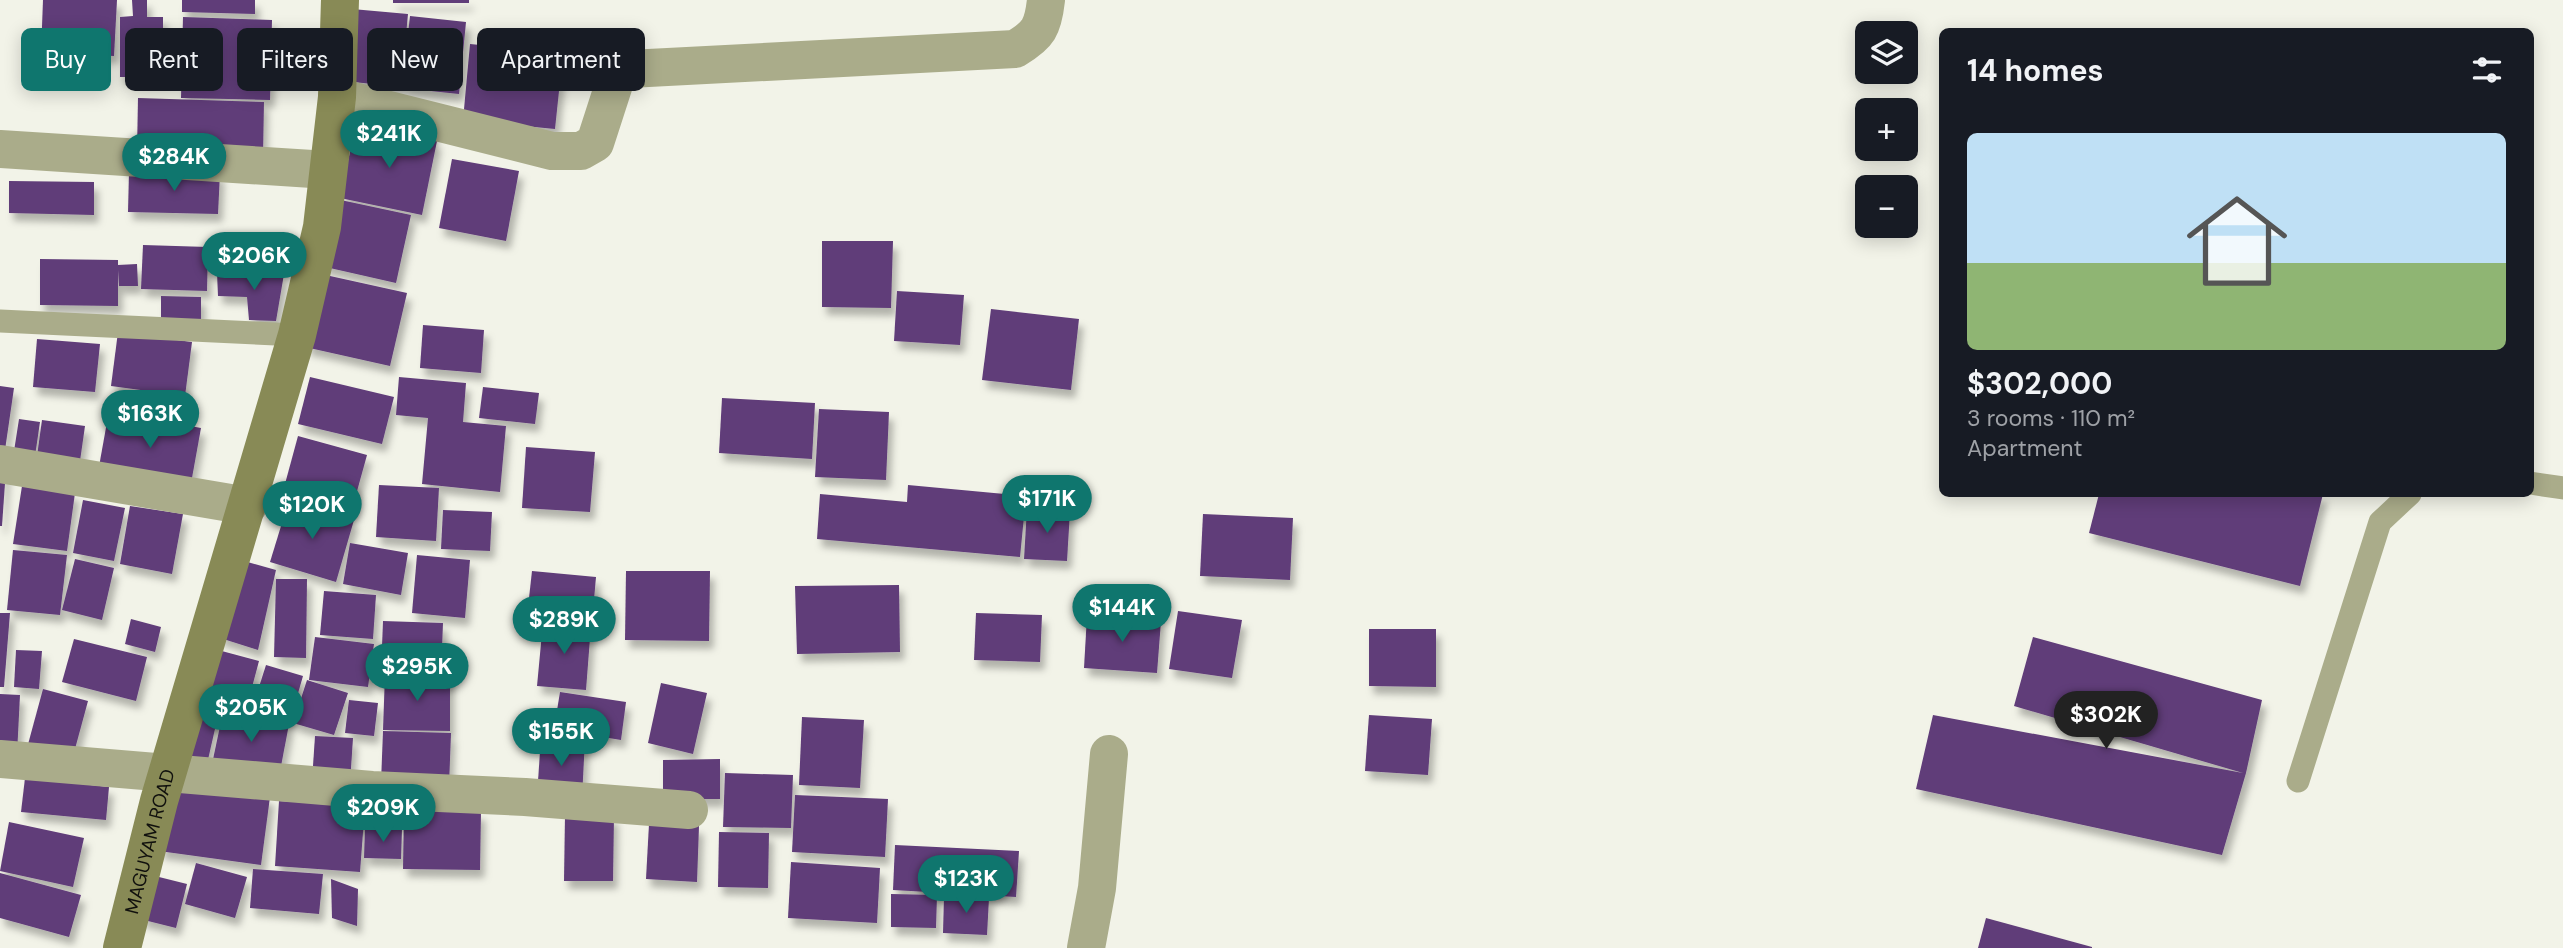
<!DOCTYPE html>
<html lang="en">
<head>
<meta charset="utf-8">
<style>
	:root { --surface:#171b24; --page:#242831; --text:#f1f3f6; --muted:#9ea1a6; --line:#363941; --accent:#0f766e }
	body { margin:0; font-family:"DM Sans",sans-serif; background:var(--page); color:var(--text); height:100vh; display:flex; flex-direction:column; font-size:26px; white-space:nowrap }
	* { box-sizing:border-box; margin:0 }
	p { font-size:23px; color:var(--muted) }
	.icon { flex:none; width:38px; height:38px; fill:none; stroke:currentColor; stroke-width:2; stroke-linecap:round; stroke-linejoin:round }
	.map { position:relative; flex:1; overflow:hidden }
	.panel { position:absolute; left:1939px; top:28px; width:595px; height:469px; display:flex; flex-direction:column; background:var(--surface); border-radius:10px; box-shadow:0 4px 18px #0003 }
	.panel>* { flex:none }
	.hud { position:absolute; left:21px; top:28px; width:665px; height:63px; display:flex; gap:14px }
	.controls { position:absolute; left:1855px; top:21px; display:grid; gap:14px }
	.controls a { display:grid; place-items:center; width:63px; height:63px; border-radius:10px; background:var(--surface); box-shadow:0 4px 18px #0003; font-size:35px }
	.price { position:absolute; translate:-50% -60px; padding:0 16px; border-radius:24px; background:var(--accent); color:#fff; font-size:23px; line-height:46px; filter:drop-shadow(0 2px 4px #0008) }
	.price::after { content:''; position:absolute; left:50%; top:42px; width:21px; height:16px; margin-left:-10px; background:inherit; clip-path:polygon(0 0,100% 0,50% 100%) }
	.price.current { background:#222; color:#fff }
	ul { padding:0; list-style:none }
	li { display:grid; align-content:center; gap:14px; height:371px; padding:0 28px }
	li+li { border-top:2px solid var(--line) }
	li span { display:grid; place-items:center; height:217px; border-radius:10px; color:#555 }
	li>.icon { margin-inline-start:auto }
	span .icon { width:126px; height:126px; fill:#fffc; stroke-width:1 }
	li b { font-size:30px }
	h2 { display:flex; justify-content:space-between; align-items:center; height:84px; padding:0 28px; font-size:30px }
	.chip { padding:0 24px; border-radius:10px; background:var(--surface); box-shadow:0 4px 18px #0003; font-size:24px; line-height:63px }
	.chip.current { background:var(--accent); color:#fff }
	.map>svg:first-child { display:block }
	.building { fill:#603c79; filter:url(#shadow) }
	.lines { fill:none; stroke-linecap:round; stroke-linejoin:round }
	.lane { stroke:#aaac8a; stroke-width:23 }
	.street { stroke:#aaac8a; stroke-width:38 }
	.secondary { stroke:#888a56; stroke-width:38 }
	.labels { text-anchor:middle; dominant-baseline:central; stroke-width:7; stroke-linejoin:round; paint-order:stroke }
	.street-label { font-size:19px; fill:#10100d; stroke:#fff }
</style>
</head>
<body>
<div class="map">
<svg width="2563" height="948" viewBox="0 0 2563 948">
	<defs>
		<filter id="shadow"><feDropShadow dx="4.5" dy="8" stdDeviation="3.5" flood-color="#0004"/></filter>
	</defs>
	<rect width="100%" height="100%" fill="#f2f3e8"/>
	<g class="building">
		<polygon points="43,0 117,0 114,56 41,53"/>
		<polygon points="132,0 147,0 147,17 163,17 163,77 120,77 120,17 133,16"/>
		<polygon points="182,0 255,0 255,14 182,12"/>
		<rect x="393" y="0" width="76" height="3"/>
		<polygon points="352,9 408,14 401,87 344,81"/>
		<polygon points="410,16 466,22 459,94 402,88"/>
		<polygon points="183,17 272,20 270,100 181,98"/>
		<polygon points="470,44 563,53 555,129 463,120"/>
		<polygon points="138,98 264,102 263,155 137,151"/>
		<polygon points="356,124 437,141 422,215 340,198"/>
		<polygon points="452,159 519,171 506,241 439,228"/>
		<polygon points="129,172 220,173 218,214 128,212"/>
		<polygon points="9,181 94,182 94,215 9,213"/>
		<polygon points="336,199 411,215 396,283 321,266"/>
		<polygon points="822,241 893,241 891,308 822,307"/>
		<polygon points="143,245 208,247 207,291 141,289"/>
		<polygon points="40,259 118,260 118,265 137,264 138,286 119,286 118,270 118,306 40,305"/>
		<polygon points="217,273 284,274 276,321 249,320 247,297 218,296"/>
		<polygon points="321,274 407,293 390,366 305,347"/>
		<polygon points="897,291 964,295 960,345 894,341"/>
		<polygon points="161,296 201,297 201,320 161,319"/>
		<polygon points="991,309 1079,319 1071,390 982,380"/>
		<polygon points="423,325 484,330 481,373 420,368"/>
		<polygon points="118,332 192,342 185,396 111,386"/>
		<polygon points="37,339 100,344 95,392 33,387"/>
		<polygon points="310,377 394,397 382,444 298,424"/>
		<polygon points="399,377 466,383 463,422 506,426 500,492 422,484 428,418 396,415"/>
		<polygon points="0,386 14,388 4,457 0,457"/>
		<polygon points="483,387 539,393 535,424 479,418"/>
		<polygon points="722,398 815,403 812,459 719,453"/>
		<polygon points="819,409 889,412 886,480 815,477"/>
		<polygon points="109,411 201,428 190,489 98,472"/>
		<polygon points="19,419 40,422 35,456 12,464"/>
		<polygon points="42,420 85,426 80,461 37,456"/>
		<polygon points="298,436 367,455 351,513 282,495"/>
		<polygon points="526,447 595,452 590,512 522,508"/>
		<polygon points="0,469 6,469 2,526 0,526"/>
		<polygon points="379,485 439,488 436,541 376,537"/>
		<polygon points="908,485 1026,496 1020,557 817,539 820,494 907,502"/>
		<polygon points="22,486 75,493 67,551 13,544"/>
		<polygon points="2099,494 2323,494 2300,586 2089,533"/>
		<polygon points="83,500 125,508 114,561 73,553"/>
		<polygon points="289,500 354,520 336,582 270,562"/>
		<polygon points="130,506 183,514 172,574 120,564"/>
		<polygon points="1027,508 1070,511 1067,561 1024,559"/>
		<polygon points="443,510 492,512 490,551 441,549"/>
		<polygon points="1203,514 1293,518 1290,580 1200,576"/>
		<polygon points="350,543 408,553 401,595 343,584"/>
		<polygon points="13,550 67,555 60,615 7,610"/>
		<polygon points="417,555 470,560 465,618 412,613"/>
		<polygon points="75,559 114,568 102,620 62,610"/>
		<polygon points="244,561 276,570 258,650 217,637"/>
		<polygon points="532,571 596,577 592,622 527,616"/>
		<polygon points="626,571 710,571 709,641 625,640"/>
		<polygon points="276,579 307,579 306,658 274,657"/>
		<polygon points="899,585 900,652 797,654 795,586"/>
		<polygon points="324,591 376,595 373,639 320,635"/>
		<polygon points="1178,611 1242,620 1232,678 1169,669"/>
		<polygon points="0,613 10,613 4,687 0,687"/>
		<polygon points="976,613 1042,615 1040,662 974,660"/>
		<polygon points="1087,616 1161,621 1157,673 1084,668"/>
		<polygon points="131,619 161,627 155,652 125,644"/>
		<polygon points="383,621 443,623 441,674 381,672"/>
		<polygon points="543,622 591,625 586,690 537,686"/>
		<polygon points="1369,629 1436,629 1436,687 1369,686"/>
		<polygon points="315,637 374,644 368,687 309,680"/>
		<polygon points="2033,637 2262,700 2246,773 2222,855 1916,789 1933,715 2243,773 2014,706"/>
		<polygon points="74,639 147,657 136,701 62,682"/>
		<polygon points="16,650 42,651 39,689 14,687"/>
		<polygon points="218,650 259,661 247,706 205,695"/>
		<polygon points="266,665 303,676 290,721 252,709"/>
		<polygon points="385,674 450,676 450,731 383,730"/>
		<polygon points="307,680 348,693 334,735 293,723"/>
		<polygon points="661,683 707,693 693,754 648,743"/>
		<polygon points="43,689 88,701 72,760 27,748"/>
		<polygon points="560,692 626,702 621,740 554,729"/>
		<polygon points="0,694 20,695 17,754 0,753"/>
		<polygon points="349,700 378,703 374,736 345,733"/>
		<polygon points="196,701 220,707 207,764 182,759"/>
		<polygon points="223,712 289,724 279,777 212,764"/>
		<polygon points="1369,715 1432,719 1428,775 1365,771"/>
		<polygon points="802,717 864,720 860,788 799,785"/>
		<polygon points="383,731 451,733 449,786 381,783"/>
		<polygon points="315,736 353,738 350,783 312,781"/>
		<polygon points="541,737 585,739 582,798 537,796"/>
		<polygon points="720,759 720,799 663,799 663,760"/>
		<polygon points="725,773 793,775 791,828 723,827"/>
		<polygon points="25,778 109,787 106,820 21,812"/>
		<polygon points="168,783 270,797 261,865 159,851"/>
		<polygon points="795,795 888,799 885,857 792,852"/>
		<polygon points="279,801 365,806 360,872 275,866"/>
		<polygon points="404,810 481,812 480,870 403,869"/>
		<polygon points="565,815 614,816 613,881 564,881"/>
		<polygon points="9,822 84,838 73,887 0,871"/>
		<polygon points="649,824 699,826 697,882 646,879"/>
		<polygon points="365,828 402,829 401,859 364,858"/>
		<polygon points="719,832 769,833 768,888 718,887"/>
		<polygon points="895,845 1019,851 1016,897 893,890"/>
		<polygon points="791,862 880,868 877,923 788,918"/>
		<polygon points="196,863 247,877 235,918 185,904"/>
		<polygon points="253,869 323,874 319,914 250,908"/>
		<polygon points="0,873 81,895 69,937 0,918"/>
		<polygon points="151,875 187,884 176,928 140,919"/>
		<polygon points="331,879 358,889 357,926 332,918"/>
		<polygon points="891,894 937,895 936,928 891,927"/>
		<polygon points="944,896 989,898 987,935 943,933"/>
		<polygon points="1986,918 2092,947 2092,948 1978,948"/>
	</g>
	<g class="lines">
		<g class="lane">
			<polyline points="0,321 297,335"/>
			<polyline points="2530,483 2563,488"/>
			<polyline points="2298,781 2380,522 2410,494"/>
		</g>
		<g class="street">
			<path d="M337 97 552 151H581L595 143 617 75 629 69 1015 49C1039 35 1043 27 1046 0"/>
			<polyline points="0,149 328,170"/>
			<polyline points="0,464 248,506"/>
			<polyline points="0,759 372,790 525,797 689,810"/>
			<polyline points="1086,948 1097,888 1109,754"/>
		</g>
		<path class="secondary" id="s1" d="M122 948 159 801 297 335 322 227 337 97 340 0"/>
	</g>
	<g class="labels">
		<g class="street-label">
			<text stroke="none"><textPath href="#s1" startOffset="110">MAGUYAM ROAD</textPath></text>
		</g>
	</g>
</svg>
<div class="controls">
<a><svg class="icon" aria-label="layers" viewBox="0 0 24 24"><path d="M12 4l9 5-9 5-9-5zM3 14l9 5 9-5"/></svg></a>
<a>+</a>
<a>−</a>
</div>
<b class="price" style="left:389px;top:170px">$241K</b>
<b class="price" style="left:174px;top:193px">$284K</b>
<b class="price" style="left:254px;top:292px">$206K</b>
<b class="price" style="left:150px;top:450px">$163K</b>
<b class="price" style="left:1047px;top:535px">$171K</b>
<b class="price" style="left:312px;top:541px">$120K</b>
<b class="price" style="left:1122px;top:644px">$144K</b>
<b class="price" style="left:564px;top:656px">$289K</b>
<b class="price" style="left:417px;top:703px">$295K</b>
<b class="price" style="left:251px;top:744px">$205K</b>
<b class="price current" style="left:2106px;top:751px">$302K</b>
<b class="price" style="left:561px;top:768px">$155K</b>
<b class="price" style="left:383px;top:844px">$209K</b>
<b class="price" style="left:966px;top:915px">$123K</b>
<div class="hud">
<a class="chip current">Buy</a>
<a class="chip">Rent</a>
<a class="chip">Filters</a>
<a class="chip">New</a>
<a class="chip">Apartment</a>
</div>
<section class="panel">
<h2>14 homes<svg class="icon" aria-label="filters" viewBox="0 0 24 24"><path d="M4 7h16M4 17h16"/><circle cx="9" cy="7" r="2"/><circle cx="15" cy="17" r="2"/></svg></h2>
<ul>
<li><span style="background:linear-gradient(#bfe0f5 60%,#8fb573 0)"><svg class="icon" aria-label="home" viewBox="0 0 24 24"><path d="M3 11l9-7 9 7M6 9v11h12V9"/></svg></span><div><b>$302,000</b><p>3 rooms · 110 m²</p><p>Apartment</p></div></li>
</ul>
</section>
</div>
</body>
</html>
